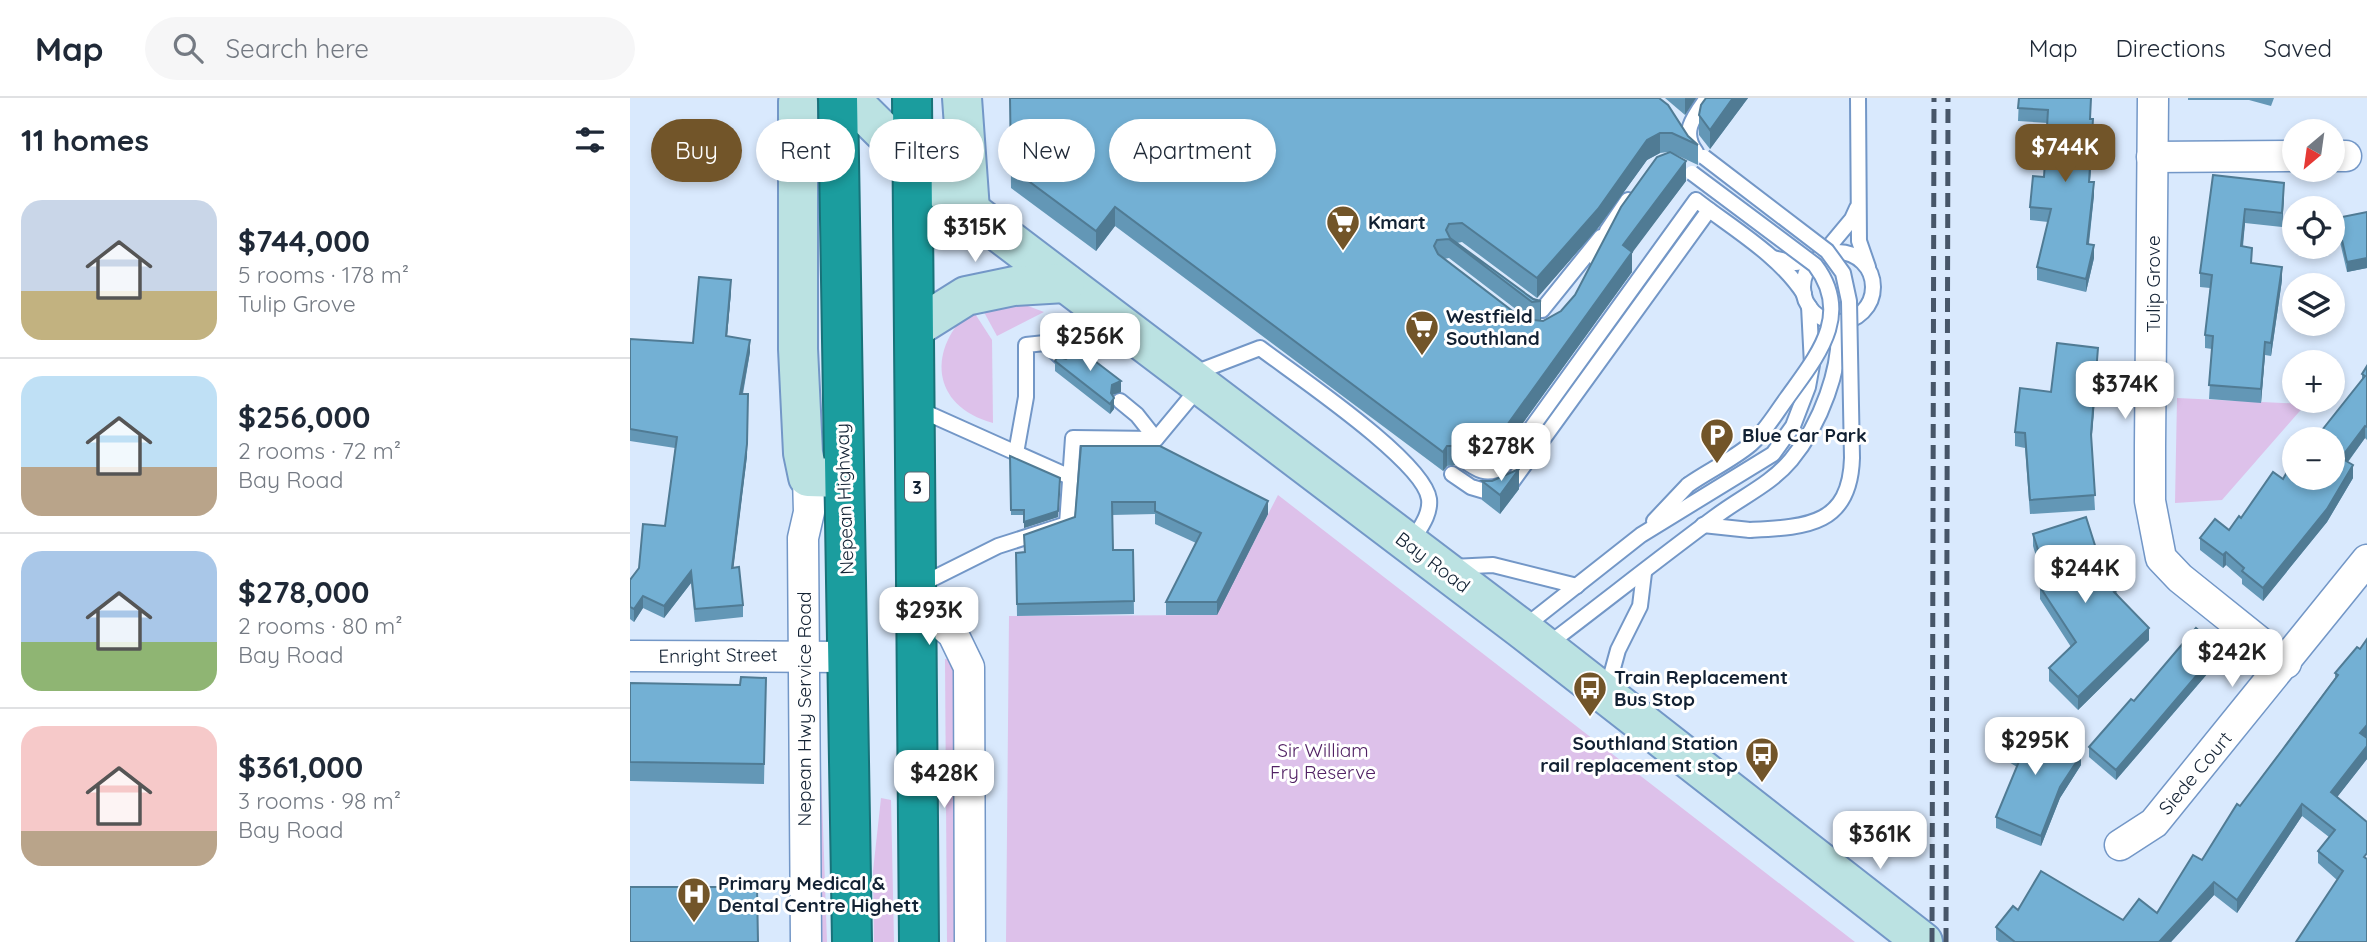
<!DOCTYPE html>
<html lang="en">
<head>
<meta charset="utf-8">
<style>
	:root { --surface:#fff; --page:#f6f6f7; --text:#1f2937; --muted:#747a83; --line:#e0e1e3; --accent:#725529 }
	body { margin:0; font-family:Quicksand,sans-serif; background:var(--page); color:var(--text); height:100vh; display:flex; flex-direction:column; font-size:26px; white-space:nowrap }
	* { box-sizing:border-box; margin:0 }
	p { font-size:23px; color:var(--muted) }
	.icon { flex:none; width:38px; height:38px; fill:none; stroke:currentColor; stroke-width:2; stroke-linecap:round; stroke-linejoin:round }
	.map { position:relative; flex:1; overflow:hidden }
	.drawer { display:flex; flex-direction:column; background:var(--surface); width:630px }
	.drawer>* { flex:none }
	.hud { position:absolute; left:21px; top:21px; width:665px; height:63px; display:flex; gap:14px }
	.needle { width:46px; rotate:209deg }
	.tools { position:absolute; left:1652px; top:21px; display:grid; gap:14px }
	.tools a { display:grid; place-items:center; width:63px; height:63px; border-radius:50%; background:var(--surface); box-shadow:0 4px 10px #0003; font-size:35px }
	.price { position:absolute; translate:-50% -60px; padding:0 16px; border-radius:14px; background:#fff; color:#222; font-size:23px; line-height:46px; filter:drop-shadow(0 2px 4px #0008) }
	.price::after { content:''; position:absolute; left:50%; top:42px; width:21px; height:16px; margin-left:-10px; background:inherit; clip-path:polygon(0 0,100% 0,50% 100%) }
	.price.current { background:var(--accent); color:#fff }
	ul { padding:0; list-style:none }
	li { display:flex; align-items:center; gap:21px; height:175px; padding:0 21px }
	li+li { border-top:2px solid var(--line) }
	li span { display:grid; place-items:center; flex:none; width:196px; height:140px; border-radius:21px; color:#555 }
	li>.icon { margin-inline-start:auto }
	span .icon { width:84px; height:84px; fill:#fffc; stroke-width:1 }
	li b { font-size:30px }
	h2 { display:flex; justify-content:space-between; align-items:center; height:84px; padding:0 21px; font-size:30px }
	.tag { padding:0 24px; border-radius:32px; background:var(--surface); box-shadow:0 4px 10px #0003; font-size:24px; line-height:63px }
	.tag.current { background:var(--accent); color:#fff }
	header { display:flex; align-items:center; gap:42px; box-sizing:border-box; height:98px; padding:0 35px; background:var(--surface); border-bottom:2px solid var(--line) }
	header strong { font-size:33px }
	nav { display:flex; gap:38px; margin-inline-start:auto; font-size:24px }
	.search { width:490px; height:63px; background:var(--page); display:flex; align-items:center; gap:18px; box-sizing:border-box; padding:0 24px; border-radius:38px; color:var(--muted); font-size:26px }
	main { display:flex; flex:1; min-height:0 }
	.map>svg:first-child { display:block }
	.green { fill:#ddc1ea }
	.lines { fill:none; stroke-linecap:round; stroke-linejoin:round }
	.lane-casing { stroke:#7397c7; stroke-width:18 }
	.street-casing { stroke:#7397c7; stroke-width:33 }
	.secondary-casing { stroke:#7397c7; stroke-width:42 }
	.highway-casing { stroke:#187279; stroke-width:42 }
	.lane { stroke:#fff; stroke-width:14 }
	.street { stroke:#fff; stroke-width:30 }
	.secondary { stroke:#bbe2e2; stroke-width:38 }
	.highway { stroke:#1b9d9e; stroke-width:38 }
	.rail { stroke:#475669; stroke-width:5; stroke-dasharray:14 7; stroke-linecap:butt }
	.lane-bridge-casing { stroke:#7397c7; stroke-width:18; stroke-linecap:butt }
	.lane-bridge { stroke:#fff; stroke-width:14 }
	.wall { fill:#6397b6; fill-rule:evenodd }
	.shaded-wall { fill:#507b94 }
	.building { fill:#73b0d4; stroke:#507b94; stroke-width:2 }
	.labels { text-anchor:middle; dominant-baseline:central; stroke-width:6; stroke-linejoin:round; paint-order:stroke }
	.shield { fill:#fff; stroke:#596470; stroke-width:2 }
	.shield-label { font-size:18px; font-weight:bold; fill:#122133 }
	.poi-label { font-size:19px; font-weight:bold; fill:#122133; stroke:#fff; text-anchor:start }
	.street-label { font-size:19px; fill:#122133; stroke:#fff }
	.park-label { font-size:19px; fill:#512164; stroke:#fff }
</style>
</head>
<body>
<header>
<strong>Map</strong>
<div class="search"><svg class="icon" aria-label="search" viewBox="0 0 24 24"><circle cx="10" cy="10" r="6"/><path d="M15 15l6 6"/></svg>Search here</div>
<nav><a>Map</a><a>Directions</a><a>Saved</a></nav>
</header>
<main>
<section class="drawer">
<h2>11 homes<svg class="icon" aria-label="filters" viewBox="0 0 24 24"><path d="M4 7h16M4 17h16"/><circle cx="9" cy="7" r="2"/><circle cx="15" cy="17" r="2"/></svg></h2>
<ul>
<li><span style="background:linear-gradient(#c9d6e8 65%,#c2b280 0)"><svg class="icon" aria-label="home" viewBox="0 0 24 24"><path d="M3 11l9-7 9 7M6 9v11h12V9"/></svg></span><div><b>$744,000</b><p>5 rooms · 178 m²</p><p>Tulip Grove</p></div></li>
<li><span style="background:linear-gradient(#bfe0f5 65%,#b9a48a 0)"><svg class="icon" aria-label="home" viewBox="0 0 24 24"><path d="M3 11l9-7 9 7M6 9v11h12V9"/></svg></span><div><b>$256,000</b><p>2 rooms · 72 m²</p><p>Bay Road</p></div></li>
<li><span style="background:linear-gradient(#a9c7e8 65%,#8fb573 0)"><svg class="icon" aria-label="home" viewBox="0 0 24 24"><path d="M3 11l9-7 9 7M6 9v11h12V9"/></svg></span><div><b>$278,000</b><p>2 rooms · 80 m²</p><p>Bay Road</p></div></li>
<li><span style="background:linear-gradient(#f6c9c9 75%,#b9a48a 0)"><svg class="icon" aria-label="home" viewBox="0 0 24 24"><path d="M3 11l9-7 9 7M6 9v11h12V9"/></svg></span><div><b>$361,000</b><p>3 rooms · 98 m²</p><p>Bay Road</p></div></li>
</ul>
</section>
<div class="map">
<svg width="1737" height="844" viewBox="0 0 1737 844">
	<rect width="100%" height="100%" fill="#d9e9fd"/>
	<g class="green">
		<polygon points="377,200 414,214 367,238 349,205"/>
		<path d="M342 211 362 242 363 325C300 308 297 250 342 211Z"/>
		<polygon points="1547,300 1676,306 1592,402 1545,405"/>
		<polygon points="648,397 1225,844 376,844 379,518 586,517"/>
		<polygon points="325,560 331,844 317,844 315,561"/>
		<polygon points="187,671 191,671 197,844 190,844"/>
		<polygon points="251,700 261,702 264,844 244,844 243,773"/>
	</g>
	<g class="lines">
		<g class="lane-casing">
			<g id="lane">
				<polyline points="1228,0 1229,143 1238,169"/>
				<path d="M1066 54C1050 34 1065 17 1077 0"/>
				<circle cx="1208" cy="189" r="35"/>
				<polyline points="1192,157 1222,121 1227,110"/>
				<polyline points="1143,160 1165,165 1183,163"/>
				<polyline points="966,161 977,133 998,102"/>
				<polyline points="895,205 906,212 912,212 971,139"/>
				<path d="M562 276 630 250C664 276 794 363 799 401 801 417 789 431 781 445"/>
				<polyline points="490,303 507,317 526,341"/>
				<polyline points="288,311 440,379"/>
				<polyline points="386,355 396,299 396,247 415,245 434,262"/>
				<path d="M832 361C847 372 857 379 874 368L1066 102C1102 130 1149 157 1174 196"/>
				<polyline points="822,376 841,389 858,394 882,384 1079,112"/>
				<polyline points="1024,423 1058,387"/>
				<polyline points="1073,427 1120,432"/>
				<polyline points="822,469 863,467 947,488"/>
				<polyline points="288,488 368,448 437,426 443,340 526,341 570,288"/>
				<polyline points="893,530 1011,437 1143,356 1163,328 1178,289 1182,267 1179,208"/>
				<path d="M916 548C973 505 1028 461 1085 419 1111 399 1140 387 1161 362 1190 327 1213 269 1208 224"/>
				<polyline points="977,592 988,552 1010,508 1014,475"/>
			</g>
		</g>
		<g class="street-casing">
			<g id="street">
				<polyline points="1523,0 1520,348 1520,403 1531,460 1550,480 1656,565"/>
				<polyline points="1703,58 1716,58"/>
				<polyline points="1522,59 1664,58"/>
				<polyline points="287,505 323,536 339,569 340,844"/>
				<polyline points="0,558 219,559"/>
				<polyline points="1490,747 1524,725 1737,462"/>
				<polyline points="176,844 173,440 179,414 178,379"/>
			</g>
		</g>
		<g class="secondary-casing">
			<g id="secondary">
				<polyline points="219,0 309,89 892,531 1293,844"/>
				<polyline points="332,0 340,112"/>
				<polyline points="168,4 168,251 173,355 178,379 212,380"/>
				<polyline points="285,230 336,198 384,188 435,185"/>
			</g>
		</g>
		<g class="highway-casing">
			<g id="highway">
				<polyline points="208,0 222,844"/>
				<polyline points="282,0 289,844"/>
			</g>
		</g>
		<use href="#lane" class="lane"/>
		<use href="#street" class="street"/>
		<use href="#secondary" class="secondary"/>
		<use href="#highway" class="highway"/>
		<g class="rail">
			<polyline points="1302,844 1304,0"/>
			<polyline points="1316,844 1318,0"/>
		</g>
		<g class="lane-bridge-casing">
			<g id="lane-bridge">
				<path d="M1074 59 1197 153 1213 175 1219 203 1222 360C1220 428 1176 429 1120 432"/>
				<path d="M1058 387C1078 373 1102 362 1121 346 1135 334 1146 315 1157 300 1187 258 1223 217 1185 167L1062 75"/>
			</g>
		</g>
		<use href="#lane-bridge" class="lane-bridge"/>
	</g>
	<g class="wall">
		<path d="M380 0H1029L1058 38 1068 47V67L1040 54 1056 83 1002 154V174L867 361 855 363 837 353 829 352 825 357V367L817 368 813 373 485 128 466 153 381 90ZM1038 54 945 197 931 213 913 223 911 222V203L903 201 827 145 832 144 907 200 968 130 1017 62 1030 55ZM819 160 900 222 893 221 814 161Z"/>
		<polygon points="1035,0 1066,0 1055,17"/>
		<polygon points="1076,0 1118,0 1080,51 1069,37 1069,17"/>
		<polygon points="1389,0 1461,21 1463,35 1460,84 1464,97 1459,146 1464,160 1456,194 1407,182 1407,169 1418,124 1400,122 1400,109 1414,79 1418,25 1388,23"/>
		<polygon points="1558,0 1644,0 1641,8 1619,2 1558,2"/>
		<polygon points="1583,77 1654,99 1652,129 1615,125 1613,149 1622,165 1652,182 1641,258 1635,257 1631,305 1579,301 1582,251 1575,250 1575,237 1580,190 1570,189 1570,175"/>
		<polygon points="1737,114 1737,170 1717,174 1707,131 1707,120"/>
		<polygon points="101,194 97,238 120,254 113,296 117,358 103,470 113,507 113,519 65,524 61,485 34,520 13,510 4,524 0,521 0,482 9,470 35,428 45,350 0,343 0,241 63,245"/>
		<polygon points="440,244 491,294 482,297 484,311 480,316 425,273 425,263 436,261 442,257 440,254"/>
		<polygon points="1468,265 1461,344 1465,412 1400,416 1395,350 1385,348 1385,334 1421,294"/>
		<polygon points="1737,268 1737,342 1735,340 1718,364 1723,380 1697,424 1633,503 1612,486 1612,481 1596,467 1593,470 1570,452 1570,440 1599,432 1653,381 1664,380 1732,281 1732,276"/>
		<polygon points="451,348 638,416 587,517 536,517 536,504 566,445 525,426 525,416 482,417 483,452 503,452 504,516 387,518 386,455 394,454 445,419"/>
		<polygon points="380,358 428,419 394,430 394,417 381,417"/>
		<polygon points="852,383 889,391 870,416 852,402"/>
		<polygon points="1403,436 1470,463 1489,499 1519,542 1448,612 1419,583 1419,570 1441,549 1410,501 1410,489 1414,485 1403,448"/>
		<polygon points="1737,541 1737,661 1707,699 1737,844 1707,782 1688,765 1688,753 1699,739 1672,718 1607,815 1584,797 1541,844 1369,844 1366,842 1366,829 1388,812 1493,822 1527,815 1572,762 1610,708 1705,580 1705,575 1730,551"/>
		<polygon points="1590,561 1486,682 1459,659 1459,649 1504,603"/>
		<polygon points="136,580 134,686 0,683 0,585 110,587"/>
		<polygon points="1374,651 1451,667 1430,700 1411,748 1366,730 1366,719 1387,669 1374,661"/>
	</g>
	<g class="shaded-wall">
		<polygon points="1055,0 1066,0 1055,17"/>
		<polygon points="1103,0 1118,0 1080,51 1080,32"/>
		<polygon points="1463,21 1463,35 1459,97 1459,84"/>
		<polygon points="1030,35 1030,55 1017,62 968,130 907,200 907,180 1017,42"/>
		<polygon points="1056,63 1056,83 993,167 993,147"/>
		<polygon points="1464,84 1464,97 1457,159 1457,146"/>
		<polygon points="1654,85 1654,99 1652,129 1652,115"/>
		<polygon points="485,109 485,128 466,153 466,133"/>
		<polygon points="1615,111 1615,125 1611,162 1611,148"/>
		<polygon points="1464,147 1464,160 1456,194 1456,181"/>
		<polygon points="1002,154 1002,174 867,361 855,363 855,344"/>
		<polygon points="1737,160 1737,170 1717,174 1717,164"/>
		<polygon points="1652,169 1652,182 1641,258 1641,245"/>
		<polygon points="101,182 101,194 96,250 96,238"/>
		<polygon points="911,203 911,222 910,223 910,204"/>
		<polygon points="120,242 120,254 110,309 110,296"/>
		<polygon points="1635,244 1635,257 1631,305 1631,291"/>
		<polygon points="1468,250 1468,265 1461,350 1461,336"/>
		<polygon points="491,283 491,294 482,297 484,300 484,311 480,316 482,287"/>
		<polygon points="118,296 117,358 102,482 102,470"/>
		<polygon points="1735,328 1735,340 1711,373 1711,360"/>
		<polygon points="829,333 829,352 825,357 825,348 823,340"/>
		<polygon points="817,348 817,368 813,373 813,354"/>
		<polygon points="1723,367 1723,380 1697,424 1633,503 1633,490"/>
		<polygon points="889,371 889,391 870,416 870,397"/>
		<polygon points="430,385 428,419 394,430 394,424"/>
		<polygon points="638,403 638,416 587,517 587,504"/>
		<polygon points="1596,454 1596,467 1593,470 1593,457"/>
		<polygon points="61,473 61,485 34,520 34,508"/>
		<polygon points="13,498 13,510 4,524 4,511"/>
		<polygon points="1519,530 1519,542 1448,612 1448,599"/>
		<polygon points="1590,550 1590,561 1486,682 1486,672"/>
		<polygon points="1737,627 1737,639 1730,635"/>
		<polygon points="1737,648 1737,661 1701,707 1701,694"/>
		<polygon points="1451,657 1451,667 1430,700 1411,748 1411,738 1430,689"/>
		<polygon points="1672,706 1672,718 1607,815 1607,802"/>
		<polygon points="1584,784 1584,797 1541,844 1529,844"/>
	</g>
	<g class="building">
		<polygon points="380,0 1029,0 1038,7 1058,38 1068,47 1042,35 1030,35 1017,42 968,111 907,180 832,125 819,126 816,132 820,140 903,201 911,203 902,204 819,141 807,142 804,148 808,156 893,221 913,223 931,213 945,197 991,109 1027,59 1040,54 1056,63 993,147 1002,154 867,341 855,344 837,333 829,333 823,340 825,348 817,348 813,354 485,109 466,133 381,70"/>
		<polygon points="1076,0 1103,0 1080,32 1069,17 1071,7"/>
		<polygon points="1389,0 1461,0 1460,21 1463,21 1459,84 1464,84 1457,146 1464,147 1456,181 1407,169 1421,111 1400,109 1403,78 1414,79 1418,12 1388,10"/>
		<polygon points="1583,77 1654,85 1652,115 1615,111 1611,148 1622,150 1621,165 1652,169 1641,245 1635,244 1631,291 1579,287 1583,238 1575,237 1582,177 1570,175"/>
		<polygon points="1737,114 1737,160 1717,164 1707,120"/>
		<polygon points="69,179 101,182 96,238 120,242 110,296 118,296 117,346 102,470 109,469 113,507 65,511 61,473 34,508 13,498 4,511 0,509 0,482 9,470 13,426 35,428 47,339 0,331 0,241 63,245"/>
		<polygon points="440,244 491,283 482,287 481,295 484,300 480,306 425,263 428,259 436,261 442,257 443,249"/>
		<polygon points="1427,245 1468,250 1461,336 1465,397 1400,402 1395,335 1385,334 1390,290 1421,294"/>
		<polygon points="1737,268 1737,329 1735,328 1711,360 1723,367 1697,411 1633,490 1612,473 1614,470 1596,454 1593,457 1570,440 1585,421 1599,432 1609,418 1611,420 1643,374 1653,381 1664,362 1664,380 1703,380 1703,341 1685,341 1735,278 1732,276"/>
		<polygon points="451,348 530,348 638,403 587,504 536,504 571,435 525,413 525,404 482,404 483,452 503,452 504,503 387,506 386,455 395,454 394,437 445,419"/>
		<polygon points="380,358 430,380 428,413 394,424 394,412 381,412"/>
		<polygon points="889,371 870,397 852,383 862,383"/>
		<polygon points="1456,419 1470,463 1489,491 1484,494 1519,530 1448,599 1419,570 1446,544 1410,489 1418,483 1403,436"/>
		<polygon points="1566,530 1590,550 1486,672 1459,649 1501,601 1504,603"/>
		<polygon points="1737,541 1737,627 1730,635 1737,640 1737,648 1701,694 1737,724 1737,755 1734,759 1737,761 1737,844 1666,844 1713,773 1688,753 1705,732 1672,706 1607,802 1584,784 1529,844 1385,844 1366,829 1383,808 1388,812 1411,773 1493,822 1509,801 1527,815 1563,757 1572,762 1607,706 1610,708 1653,651 1708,577 1705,575 1727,549 1730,551"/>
		<polygon points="111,579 136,580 134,666 0,664 0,585 110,587"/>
		<polygon points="1392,621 1451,657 1430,689 1411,738 1366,719 1390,661 1374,651"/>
		<polygon points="0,789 127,789 128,844 0,844"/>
	</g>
	<defs>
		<g id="supermarket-pin" transform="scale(1.75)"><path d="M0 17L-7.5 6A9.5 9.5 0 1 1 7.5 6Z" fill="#725529" stroke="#fff"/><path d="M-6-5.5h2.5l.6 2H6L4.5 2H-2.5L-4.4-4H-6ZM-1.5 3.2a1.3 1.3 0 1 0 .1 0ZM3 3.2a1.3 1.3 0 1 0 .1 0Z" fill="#fff"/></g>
		<g id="parking-pin" transform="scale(1.75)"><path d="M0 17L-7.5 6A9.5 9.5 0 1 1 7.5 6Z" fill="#725529" stroke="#fff"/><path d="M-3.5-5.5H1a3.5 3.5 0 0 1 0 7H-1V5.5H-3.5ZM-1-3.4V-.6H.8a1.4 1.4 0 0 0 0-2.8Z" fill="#fff"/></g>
		<g id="bus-pin" transform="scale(1.75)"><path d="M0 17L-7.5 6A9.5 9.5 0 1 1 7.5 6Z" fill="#725529" stroke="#fff"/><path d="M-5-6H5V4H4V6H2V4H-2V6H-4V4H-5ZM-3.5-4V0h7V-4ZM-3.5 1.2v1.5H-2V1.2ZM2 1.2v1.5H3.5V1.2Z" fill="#fff"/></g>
		<g id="hospital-pin" transform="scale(1.75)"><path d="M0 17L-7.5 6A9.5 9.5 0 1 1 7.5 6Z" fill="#725529" stroke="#fff"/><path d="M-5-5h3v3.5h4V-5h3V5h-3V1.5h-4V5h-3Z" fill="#fff"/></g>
	</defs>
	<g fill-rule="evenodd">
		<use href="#supermarket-pin" x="713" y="124"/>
		<use href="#supermarket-pin" x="792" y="229"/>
		<use href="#parking-pin" x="1087" y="337"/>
		<use href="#bus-pin" x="960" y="590"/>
		<use href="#bus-pin" x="1132" y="656"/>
		<use href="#hospital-pin" x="64" y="796"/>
	</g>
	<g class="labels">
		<rect class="shield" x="275" y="374.5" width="24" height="29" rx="5"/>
		<g class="shield-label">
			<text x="287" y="389">3</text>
		</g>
		<g class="poi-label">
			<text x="738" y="124">Kmart</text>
			<text x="816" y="218">Westfield<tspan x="816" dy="22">Southland</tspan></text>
			<text x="1112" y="337">Blue Car Park</text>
			<text x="984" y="579">Train Replacement<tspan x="984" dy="22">Bus Stop</tspan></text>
			<text x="1108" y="645" text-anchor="end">Southland Station<tspan x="1108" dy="22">rail replacement stop</tspan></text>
			<text x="88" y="785">Primary Medical &amp;<tspan x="88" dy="22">Dental Centre Highett</tspan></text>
		</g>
		<g class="street-label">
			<text transform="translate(1523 186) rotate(-90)">Tulip Grove</text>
			<text transform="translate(214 401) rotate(-92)">Nepean Highway</text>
			<text transform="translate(803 464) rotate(37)">Bay Road</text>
			<text transform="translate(88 557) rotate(-1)">Enright Street</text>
			<text transform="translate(174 611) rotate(-90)">Nepean Hwy Service Road</text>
			<text transform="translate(1565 675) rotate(-50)">Siede Court</text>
		</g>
		<g class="park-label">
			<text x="693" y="652">Sir William<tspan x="693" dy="22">Fry Reserve</tspan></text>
		</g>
	</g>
</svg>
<div class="tools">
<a><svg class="needle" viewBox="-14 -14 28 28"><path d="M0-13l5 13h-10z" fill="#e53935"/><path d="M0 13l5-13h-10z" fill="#747a83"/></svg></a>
<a><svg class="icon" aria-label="locate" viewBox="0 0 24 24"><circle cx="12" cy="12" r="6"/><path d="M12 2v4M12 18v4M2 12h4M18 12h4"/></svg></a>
<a><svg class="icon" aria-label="layers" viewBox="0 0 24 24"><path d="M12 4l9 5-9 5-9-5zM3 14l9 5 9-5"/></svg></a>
<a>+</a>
<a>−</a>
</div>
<b class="price current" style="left:1435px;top:86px">$744K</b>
<b class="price" style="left:345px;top:166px">$315K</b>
<b class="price" style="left:460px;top:275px">$256K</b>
<b class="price" style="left:1495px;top:323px">$374K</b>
<b class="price" style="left:871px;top:385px">$278K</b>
<b class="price" style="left:1455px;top:507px">$244K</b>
<b class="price" style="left:299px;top:549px">$293K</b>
<b class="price" style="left:1602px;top:591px">$242K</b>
<b class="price" style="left:1405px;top:679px">$295K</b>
<b class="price" style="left:314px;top:712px">$428K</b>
<b class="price" style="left:1250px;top:773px">$361K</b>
<div class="hud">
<a class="tag current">Buy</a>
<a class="tag">Rent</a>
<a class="tag">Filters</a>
<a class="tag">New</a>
<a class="tag">Apartment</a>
</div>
</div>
</main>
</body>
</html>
